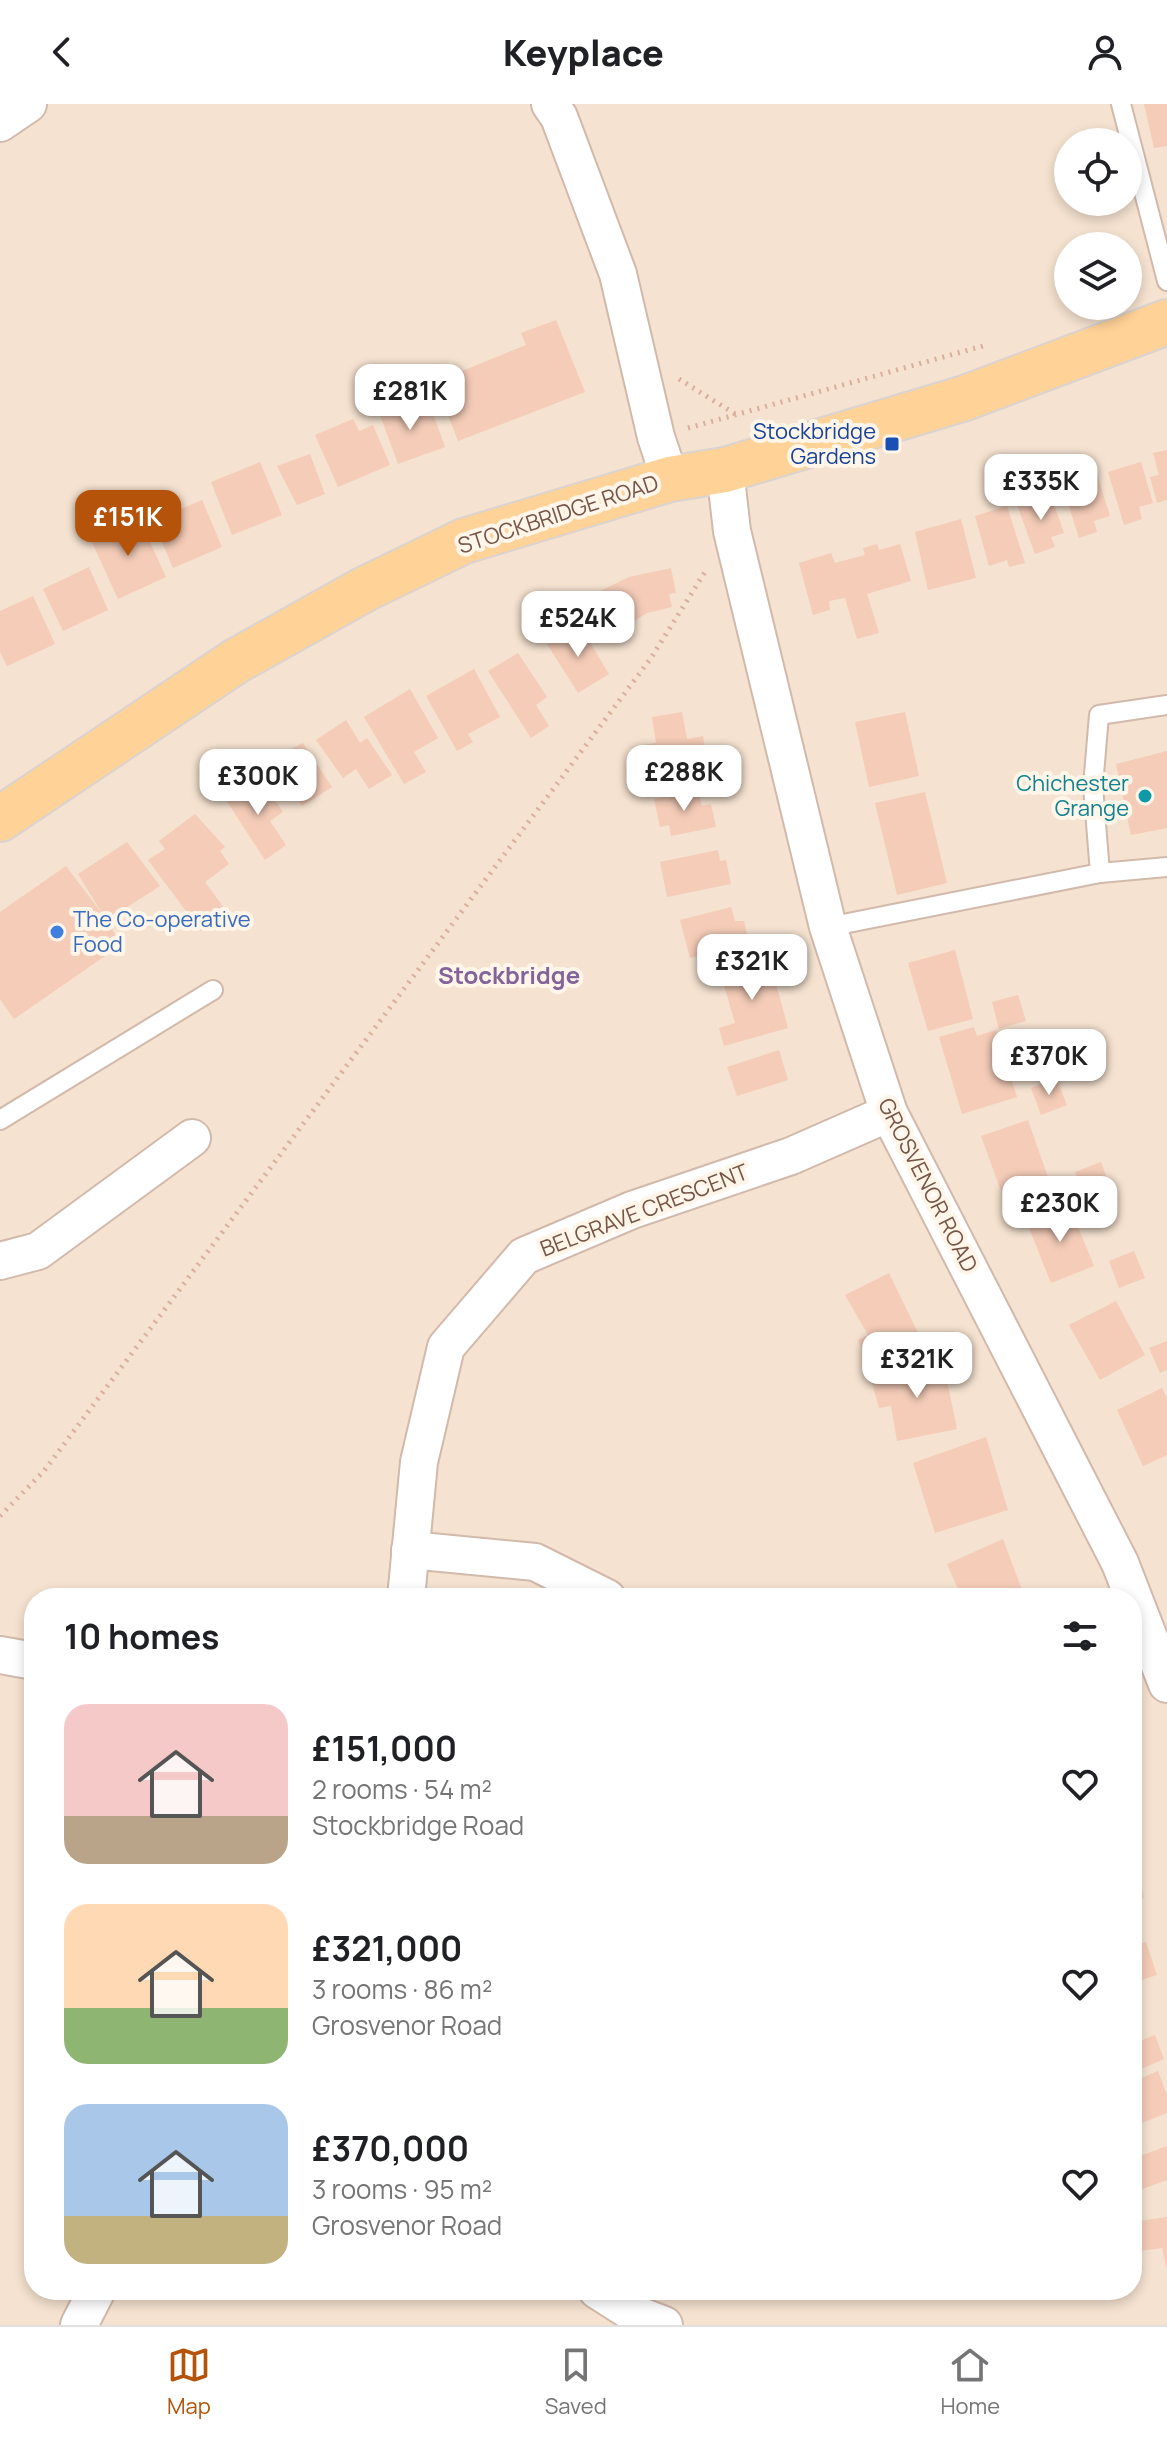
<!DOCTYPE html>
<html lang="en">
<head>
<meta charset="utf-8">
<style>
	:root { --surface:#fff; --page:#f2f2f2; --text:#202124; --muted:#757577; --line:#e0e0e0; --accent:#b45309 }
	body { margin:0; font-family:Manrope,sans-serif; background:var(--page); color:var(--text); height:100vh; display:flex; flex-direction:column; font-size:30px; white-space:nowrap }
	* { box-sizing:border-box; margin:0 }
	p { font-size:26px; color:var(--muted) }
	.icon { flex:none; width:44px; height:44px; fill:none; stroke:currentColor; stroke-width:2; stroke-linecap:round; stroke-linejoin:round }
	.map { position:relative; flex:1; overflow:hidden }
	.details { position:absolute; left:24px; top:1484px; width:1118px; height:712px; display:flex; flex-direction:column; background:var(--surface); border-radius:32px; box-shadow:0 4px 12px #0003 }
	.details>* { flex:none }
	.tools { position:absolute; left:1054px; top:24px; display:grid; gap:16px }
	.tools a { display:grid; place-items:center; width:88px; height:88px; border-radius:50%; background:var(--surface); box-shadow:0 4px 12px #0003; font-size:40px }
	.price { position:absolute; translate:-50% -68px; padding:0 18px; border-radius:16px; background:#fff; color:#222; font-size:26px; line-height:52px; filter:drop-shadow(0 2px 4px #0008) }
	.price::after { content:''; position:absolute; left:50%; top:48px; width:24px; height:18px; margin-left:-12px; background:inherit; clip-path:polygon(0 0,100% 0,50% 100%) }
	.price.current { background:var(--accent); color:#fff }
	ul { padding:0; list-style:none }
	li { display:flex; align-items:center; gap:24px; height:200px; padding:0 40px }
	li span { display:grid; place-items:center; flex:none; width:224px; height:160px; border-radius:24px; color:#555 }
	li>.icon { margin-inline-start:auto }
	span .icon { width:96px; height:96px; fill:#fffc; stroke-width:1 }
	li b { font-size:34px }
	h2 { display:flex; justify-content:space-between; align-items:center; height:96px; padding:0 40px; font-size:34px }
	header { display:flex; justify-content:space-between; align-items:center; height:104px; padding:0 40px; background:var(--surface); font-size:36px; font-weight:800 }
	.menu { display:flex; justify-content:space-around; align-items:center; height:112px; border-top:2px solid var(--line); background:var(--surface); font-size:22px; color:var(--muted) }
	.menu a { display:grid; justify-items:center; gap:4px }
	.menu .current { color:var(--accent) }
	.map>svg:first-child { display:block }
	.residential { fill:#f5e2d0; fill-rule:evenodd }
	.building { fill:#f4ccb8 }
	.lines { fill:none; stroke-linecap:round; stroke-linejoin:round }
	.lane-casing { stroke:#d1b9ab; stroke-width:22 }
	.street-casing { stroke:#d1b9ab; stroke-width:40 }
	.primary-casing { stroke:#dbd3cf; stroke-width:48 }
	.path { stroke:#d9af9c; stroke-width:5; stroke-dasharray:2 6; stroke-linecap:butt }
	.lane { stroke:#fff; stroke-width:18 }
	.street { stroke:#fff; stroke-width:36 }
	.primary { stroke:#ffd297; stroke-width:44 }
	.transit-dot { fill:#1a4fb4; stroke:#fff5e9; stroke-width:3 }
	.culture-dot { fill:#0f9aa8; stroke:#fff5e9; stroke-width:3 }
	.shop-dot { fill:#3f7fe0; stroke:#fff5e9; stroke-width:3 }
	.labels { text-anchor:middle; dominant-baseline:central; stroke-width:8; stroke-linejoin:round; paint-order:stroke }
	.transit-label { font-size:22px; fill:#164399; stroke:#fff5e9; text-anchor:end }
	.street-label { font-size:22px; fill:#765547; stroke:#fff5e9 }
	.culture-label { font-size:22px; fill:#0d838f; stroke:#fff5e9; text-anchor:end }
	.shop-label { font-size:22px; fill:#366cbe; stroke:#fff5e9; text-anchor:start }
	.neighbourhood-label { font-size:24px; font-weight:bold; fill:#84629a; stroke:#fff5e9 }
</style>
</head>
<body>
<header><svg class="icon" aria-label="back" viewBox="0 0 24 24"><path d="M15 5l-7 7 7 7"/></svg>Keyplace<svg class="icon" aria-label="person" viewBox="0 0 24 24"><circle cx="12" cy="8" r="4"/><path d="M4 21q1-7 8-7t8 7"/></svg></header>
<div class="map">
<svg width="1167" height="2221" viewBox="0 0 1167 2221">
	<rect width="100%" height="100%" fill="#fdf1e2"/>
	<path class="residential" d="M0 0H1167V2221H0ZM1068 38H1128V98H1068ZM1068 142H1128V202H1068ZM34 1494H1132V2186H34Z"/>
	<g class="building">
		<polygon points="1144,0 1167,0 1167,42 1154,44"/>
		<polygon points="556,216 585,288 458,337 435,278 526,241 521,229"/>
		<polygon points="400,295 406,313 431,304 445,343 398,360 377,303"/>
		<polygon points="353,315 359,327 373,321 390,361 338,383 315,331"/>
		<polygon points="1167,346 1167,396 1157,399 1150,373 1159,371 1153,349"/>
		<polygon points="310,350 325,390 297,401 277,362"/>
		<polygon points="260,358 282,411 232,431 211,378"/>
		<polygon points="1141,358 1153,399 1139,403 1142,415 1124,421 1108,368"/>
		<polygon points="1097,370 1110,412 1094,417 1097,428 1079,434 1062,381"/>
		<polygon points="1050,389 1064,429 1051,433 1055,443 1035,450 1017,401"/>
		<polygon points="202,396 222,443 173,464 153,417"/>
		<polygon points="1007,402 1025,459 1009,463 1007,456 989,462 975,412"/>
		<polygon points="139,414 166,473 118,495 91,436"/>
		<polygon points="961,415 976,474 928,486 915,428"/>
		<polygon points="877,440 879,446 900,440 911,477 867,490 879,529 857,535 845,494 829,497 830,506 813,511 799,459 831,449 835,459 865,451 863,444"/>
		<polygon points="89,463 108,506 63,527 43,485"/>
		<polygon points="671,464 676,489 669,490 672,503 647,509 608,533 584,495 629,473"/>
		<polygon points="33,492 55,540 7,562 0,548 0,507"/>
		<polygon points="579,520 609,570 578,589 547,540"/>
		<polygon points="518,549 547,593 536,601 549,622 531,634 488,567"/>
		<polygon points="474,565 500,613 468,630 473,638 457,647 426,592"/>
		<polygon points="410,585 438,634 414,648 426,668 404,680 364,613"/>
		<polygon points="682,608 687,635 703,632 708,664 663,671 660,656 639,659 636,642 656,639 652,613"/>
		<polygon points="905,608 919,672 869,683 855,618"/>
		<polygon points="346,616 360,639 367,634 392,671 369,685 356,665 343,674 316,636"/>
		<polygon points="303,639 332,683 302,702 271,655"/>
		<polygon points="1167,647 1167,724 1131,731 1116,660"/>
		<polygon points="260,674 283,708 270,717 286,741 265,756 226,696"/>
		<polygon points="698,686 702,702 711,700 716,723 671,732 669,721 660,723 654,695"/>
		<polygon points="925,688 947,779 897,791 875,699"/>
		<polygon points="195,710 225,743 220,747 229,760 205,778 227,808 201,827 148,756 165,745 159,737"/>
		<polygon points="127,738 160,782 107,816 121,841 14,915 0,895 0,808 66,762 103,811 78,770"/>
		<polygon points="718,746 720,757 726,756 731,780 667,793 660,758"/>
		<polygon points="731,803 735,817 744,817 749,839 690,854 680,816"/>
		<polygon points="955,846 973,915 928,927 908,859"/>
		<polygon points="769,854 788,924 724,942 719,924 735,919 720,868"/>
		<polygon points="1018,891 1026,917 999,925 992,898"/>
		<polygon points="974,923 977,932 996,926 1017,993 962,1010 939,933"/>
		<polygon points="779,946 788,976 737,992 727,963"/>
		<polygon points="1056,974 1067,1001 1041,1011 1031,984"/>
		<polygon points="1028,1016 1051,1082 1005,1098 981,1032"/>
		<polygon points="1101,1058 1111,1086 1086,1095 1075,1068"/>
		<polygon points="1069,1101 1094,1162 1051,1179 1027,1119"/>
		<polygon points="1134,1147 1145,1174 1119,1184 1109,1157"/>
		<polygon points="889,1169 918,1229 893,1242 890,1238 865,1251 858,1236 868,1231 845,1191"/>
		<polygon points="1116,1197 1145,1251 1100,1276 1069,1221"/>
		<polygon points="1167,1237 1167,1266 1160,1269 1149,1244"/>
		<polygon points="943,1257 957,1325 897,1337 891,1302 879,1304 872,1279 884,1277 883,1269"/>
		<polygon points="1162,1284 1167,1294 1167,1351 1143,1362 1117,1306"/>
		<polygon points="986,1333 1008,1406 935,1429 913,1359"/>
		<polygon points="1003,1435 1025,1494 962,1494 947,1460"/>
		<polygon points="1132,1743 1144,1794 1132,1796"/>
		<polygon points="1146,1838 1157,1871 1132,1879 1132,1842"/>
		<polygon points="1155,1931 1164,1955 1132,1969 1132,1940"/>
		<polygon points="1158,1967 1167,1991 1167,2009 1132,2023 1132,1978"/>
		<polygon points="1132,2032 1140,2052 1167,2042 1167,2076 1132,2089"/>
		<polygon points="1167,2113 1167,2165 1162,2144 1140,2147 1143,2165 1132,2167 1132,2118"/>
	</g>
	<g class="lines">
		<g class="lane-casing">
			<g id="lane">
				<polyline points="1121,0 1167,177"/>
				<polyline points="1100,769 1093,682 1099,611 1167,601"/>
				<polyline points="828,823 1100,769 1167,763"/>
				<polyline points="0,1016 213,886"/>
			</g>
		</g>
		<g class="street-casing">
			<g id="street">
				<polyline points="550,0 559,13 618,170 656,333 670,375"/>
				<polyline points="0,19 28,0"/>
				<polyline points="725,366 732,427 828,823 889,1009 1120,1459 1167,1580"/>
				<polyline points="0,1157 38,1147 192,1034"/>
				<polyline points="410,1446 535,1458 607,1494"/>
				<polyline points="406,1494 419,1358 446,1243 524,1152 632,1106 791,1052 889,1009"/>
				<polyline points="0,1551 34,1557"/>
				<polyline points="597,2186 633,2209 664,2221"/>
				<polyline points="79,2221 97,2186"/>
			</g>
		</g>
		<g class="primary-casing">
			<polyline id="primary" points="0,715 236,557 365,485 464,437 670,375 725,366 965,294 1167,218"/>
		</g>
		<g class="path">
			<polyline points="679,275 735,310"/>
			<polyline points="688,324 983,242"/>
			<polyline points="0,1412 44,1367 651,554 705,468"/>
		</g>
		<use href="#lane" class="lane"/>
		<use href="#street" class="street"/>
		<use href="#primary" class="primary"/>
	</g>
	<rect class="transit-dot" x="884" y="332" width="16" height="16" rx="4"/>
	<circle class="culture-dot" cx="1145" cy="692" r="8"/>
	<circle class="shop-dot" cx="57" cy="828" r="8"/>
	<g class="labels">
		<g class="transit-label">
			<text x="876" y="327">Stockbridge<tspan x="876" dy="25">Gardens</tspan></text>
		</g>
		<g class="street-label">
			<text transform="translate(558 410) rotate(-18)">STOCKBRIDGE ROAD</text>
			<text transform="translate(928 1081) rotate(63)">GROSVENOR ROAD</text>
			<text transform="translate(644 1106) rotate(-21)">BELGRAVE CRESCENT</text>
		</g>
		<g class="culture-label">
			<text x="1129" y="679">Chichester<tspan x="1129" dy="25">Grange</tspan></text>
		</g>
		<g class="shop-label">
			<text x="73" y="815">The Co-operative<tspan x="73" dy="25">Food</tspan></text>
		</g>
		<g class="neighbourhood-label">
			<text x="509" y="870">Stockbridge</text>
		</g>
	</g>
</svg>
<div class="tools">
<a><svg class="icon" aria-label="locate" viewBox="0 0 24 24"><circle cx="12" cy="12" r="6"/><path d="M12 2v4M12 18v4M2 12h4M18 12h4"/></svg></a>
<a><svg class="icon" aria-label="layers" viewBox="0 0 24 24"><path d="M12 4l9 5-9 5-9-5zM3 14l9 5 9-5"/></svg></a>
</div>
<b class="price" style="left:410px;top:328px">£281K</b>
<b class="price" style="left:1041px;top:418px">£335K</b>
<b class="price current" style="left:128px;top:454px">£151K</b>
<b class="price" style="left:578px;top:555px">£524K</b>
<b class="price" style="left:684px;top:709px">£288K</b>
<b class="price" style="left:258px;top:713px">£300K</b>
<b class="price" style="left:752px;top:898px">£321K</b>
<b class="price" style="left:1049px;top:993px">£370K</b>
<b class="price" style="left:1060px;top:1140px">£230K</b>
<b class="price" style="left:917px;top:1296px">£321K</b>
<section class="details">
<h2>10 homes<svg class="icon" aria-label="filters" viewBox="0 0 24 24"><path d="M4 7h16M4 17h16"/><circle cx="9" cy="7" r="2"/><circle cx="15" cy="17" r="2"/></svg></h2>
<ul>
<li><span style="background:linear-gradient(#f6c9c9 70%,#b9a48a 0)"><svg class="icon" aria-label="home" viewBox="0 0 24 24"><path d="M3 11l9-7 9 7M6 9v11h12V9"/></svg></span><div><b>£151,000</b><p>2 rooms · 54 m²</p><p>Stockbridge Road</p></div><svg class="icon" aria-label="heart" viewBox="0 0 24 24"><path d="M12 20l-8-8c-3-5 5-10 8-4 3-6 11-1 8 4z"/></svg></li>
<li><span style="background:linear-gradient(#ffd9b3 65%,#8fb573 0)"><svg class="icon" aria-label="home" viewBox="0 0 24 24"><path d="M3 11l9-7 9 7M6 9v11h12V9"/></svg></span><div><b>£321,000</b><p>3 rooms · 86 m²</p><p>Grosvenor Road</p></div><svg class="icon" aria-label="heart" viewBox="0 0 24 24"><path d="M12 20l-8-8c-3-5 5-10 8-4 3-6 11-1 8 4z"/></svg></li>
<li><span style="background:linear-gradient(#a9c7e8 70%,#c2b280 0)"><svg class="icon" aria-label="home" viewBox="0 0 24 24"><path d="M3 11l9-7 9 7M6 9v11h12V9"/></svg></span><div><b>£370,000</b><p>3 rooms · 95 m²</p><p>Grosvenor Road</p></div><svg class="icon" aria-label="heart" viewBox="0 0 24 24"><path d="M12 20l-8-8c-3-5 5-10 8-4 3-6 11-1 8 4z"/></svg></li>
</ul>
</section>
</div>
<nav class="menu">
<a class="current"><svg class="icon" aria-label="map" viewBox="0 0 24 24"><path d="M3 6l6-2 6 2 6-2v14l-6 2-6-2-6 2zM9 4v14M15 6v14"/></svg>Map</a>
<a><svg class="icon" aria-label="saved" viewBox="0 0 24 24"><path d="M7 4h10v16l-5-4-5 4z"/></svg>Saved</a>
<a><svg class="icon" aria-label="home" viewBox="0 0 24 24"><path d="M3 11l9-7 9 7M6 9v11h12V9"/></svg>Home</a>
</nav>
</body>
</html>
